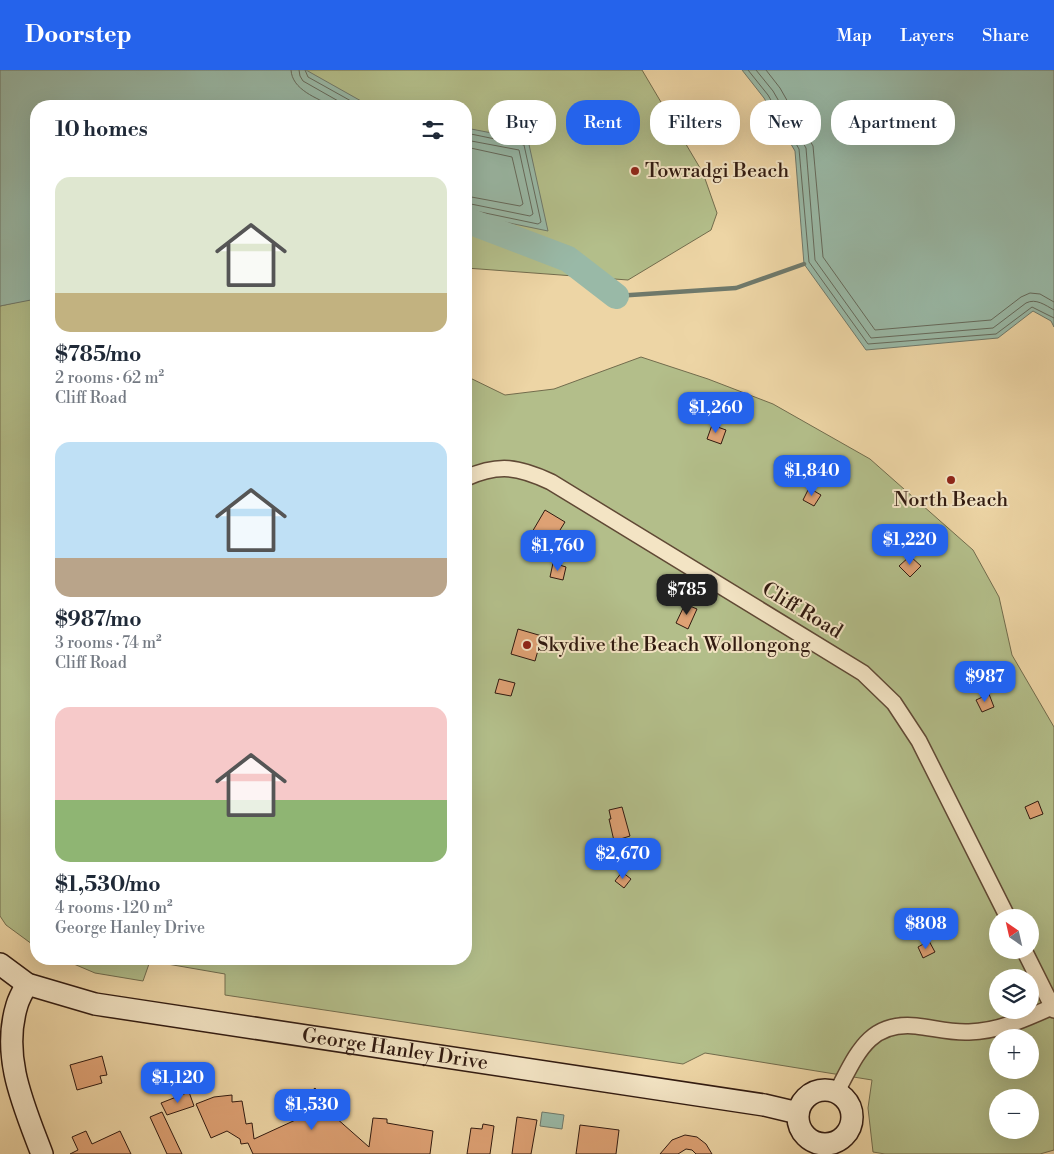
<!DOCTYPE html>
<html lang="en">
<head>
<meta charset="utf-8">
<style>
	:root { --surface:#fff; --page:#f2f2f3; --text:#1f2937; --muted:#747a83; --accent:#2563eb }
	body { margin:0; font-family:"Libre Bodoni",serif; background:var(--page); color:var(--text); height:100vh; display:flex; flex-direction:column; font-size:19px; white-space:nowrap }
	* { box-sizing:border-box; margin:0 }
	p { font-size:16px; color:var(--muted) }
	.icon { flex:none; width:28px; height:28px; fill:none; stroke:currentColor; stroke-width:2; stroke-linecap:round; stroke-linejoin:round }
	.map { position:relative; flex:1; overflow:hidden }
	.side { position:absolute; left:30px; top:30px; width:442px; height:865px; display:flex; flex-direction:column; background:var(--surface); border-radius:20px; box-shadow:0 5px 20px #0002 }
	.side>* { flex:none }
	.top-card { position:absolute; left:488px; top:30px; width:475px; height:45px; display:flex; gap:10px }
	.needle { width:32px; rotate:326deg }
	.buttons { position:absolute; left:989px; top:839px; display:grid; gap:10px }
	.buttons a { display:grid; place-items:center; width:50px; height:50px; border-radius:50%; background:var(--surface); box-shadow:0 5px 20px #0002; font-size:25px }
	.price { position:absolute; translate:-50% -42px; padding:0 11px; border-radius:10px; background:var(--accent); color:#fff; font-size:16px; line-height:32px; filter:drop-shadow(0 1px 2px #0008) }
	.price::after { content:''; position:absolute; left:50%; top:30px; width:15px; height:11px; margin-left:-8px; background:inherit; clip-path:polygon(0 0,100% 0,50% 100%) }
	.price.active { background:#222; color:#fff }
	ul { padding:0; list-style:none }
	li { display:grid; align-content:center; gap:10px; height:265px; padding:0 25px }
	li span { display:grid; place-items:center; height:155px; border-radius:15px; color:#555 }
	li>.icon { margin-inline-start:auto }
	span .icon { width:90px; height:90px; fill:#fffc; stroke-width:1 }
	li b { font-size:21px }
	h2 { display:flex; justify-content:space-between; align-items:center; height:60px; padding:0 25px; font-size:21px }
	.pill { padding:0 18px; border-radius:20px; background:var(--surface); box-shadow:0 5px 20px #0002; font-size:18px; line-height:45px }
	.pill.active { background:var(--accent); color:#fff }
	header { display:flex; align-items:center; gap:30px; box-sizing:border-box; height:70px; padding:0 25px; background:var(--accent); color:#fff }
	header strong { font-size:24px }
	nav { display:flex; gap:28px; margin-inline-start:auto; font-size:18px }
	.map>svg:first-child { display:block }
	.green { fill:#b3be8a; stroke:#726c4d; fill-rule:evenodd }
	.water { fill:#99b9a7; stroke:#6f796b }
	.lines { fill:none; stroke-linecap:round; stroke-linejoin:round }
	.shore { stroke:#656a5c; stroke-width:1 }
	.stream { stroke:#6f796b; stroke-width:4.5 }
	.river { stroke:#99b9a7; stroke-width:26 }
	.building { fill:#dea174; stroke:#311a10 }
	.street-casing { stroke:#604935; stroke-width:18 }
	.secondary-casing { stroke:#311a10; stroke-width:24 }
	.street { stroke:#f3e4c4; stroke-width:15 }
	.secondary { stroke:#f3e4c4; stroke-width:21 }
	.poi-dot { fill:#8f2418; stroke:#f3e4c4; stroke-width:2 }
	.labels { text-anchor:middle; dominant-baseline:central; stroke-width:4; stroke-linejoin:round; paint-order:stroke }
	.poi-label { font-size:20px; fill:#311a10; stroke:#f3e4c4; text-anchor:start }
	.street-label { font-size:20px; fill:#311a10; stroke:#f3e4c4 }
</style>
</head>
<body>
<header>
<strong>Doorstep</strong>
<nav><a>Map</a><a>Layers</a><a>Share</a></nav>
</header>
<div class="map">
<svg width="1054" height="1084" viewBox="0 0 1054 1084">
	<rect width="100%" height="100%" fill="#edd5a5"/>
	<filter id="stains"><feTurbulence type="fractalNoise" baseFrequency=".004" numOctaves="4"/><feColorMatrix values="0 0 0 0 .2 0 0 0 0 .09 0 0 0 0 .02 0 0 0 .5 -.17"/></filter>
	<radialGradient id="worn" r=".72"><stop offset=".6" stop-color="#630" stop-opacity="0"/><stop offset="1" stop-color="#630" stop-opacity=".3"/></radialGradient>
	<g class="green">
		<polygon points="0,0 642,0 703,103 717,143 711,160 628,210 466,198 466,36 36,36"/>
		<polygon points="31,229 36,229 36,877 6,855 0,846 0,236"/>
		<path d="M641 287 708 309 773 334 870 389 973 480 999 527 1012 585 1054 657V1080L1040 1084H885L873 1082 868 1038 872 1010 705 983 683 994 225 925V904L150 891 143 911 95 903 62 889H466V306L505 325 554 319ZM998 848H1030V880H998ZM998 908H1030V940H998ZM998 968H1030V1000H998ZM998 1028H1030V1060H998Z"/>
	</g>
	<g class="water">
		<polygon points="0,0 306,0 370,36 36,36 36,229 0,236"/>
		<polygon points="742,0 1054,0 1054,257 1051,251 1033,241 998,268 866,280 804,194 795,81 764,28"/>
		<polygon points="466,58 528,70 548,161 466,144"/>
		<polygon points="542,1042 564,1045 562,1059 540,1056"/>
	</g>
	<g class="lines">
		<g class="shore">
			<path d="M291 0C292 20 317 28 332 36"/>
			<polyline points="299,0 300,6 303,11 347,36"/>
			<polyline points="305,0 308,7 360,36"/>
			<polyline points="748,0 768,25 799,79 809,192 868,274 996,264 1032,237 1054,248"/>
			<path d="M756 0 773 21 806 78 815 190 871 268 993 258 1026 233C1036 228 1045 235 1054 240"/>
			<polyline points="766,0 780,18 813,76 823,187 875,260 991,250 1021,227 1030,223 1040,224 1054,232"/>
			<polyline points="466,63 524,75 541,152 538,154 466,139"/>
			<polyline points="466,70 519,80 533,144 530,146 466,133"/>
			<polyline points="466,77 512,87 523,134 520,136 466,126"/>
		</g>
		<polyline class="stream" points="616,226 736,218 804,194"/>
		<polyline class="river" points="466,150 568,189 616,226"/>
	</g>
	<g class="building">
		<polygon points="712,355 726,360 721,374 707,369"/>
		<polygon points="809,418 821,425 814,436 803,430"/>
		<polygon points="545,440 565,452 547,481 528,469"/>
		<polygon points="910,486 921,496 910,507 899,496"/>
		<polygon points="553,493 566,497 563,510 550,507"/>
		<polygon points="685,534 697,539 688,559 676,553"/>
		<polygon points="518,559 542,566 535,591 511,584"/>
		<polygon points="499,609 515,613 511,626 495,623"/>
		<polygon points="989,624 994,637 982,642 976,630"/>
		<polygon points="1038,731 1043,744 1030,749 1025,737"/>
		<polygon points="622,737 630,766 614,771 609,749 611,749 609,740"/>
		<polygon points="622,802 631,809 624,818 615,811"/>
		<polygon points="929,871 935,882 923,888 918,877"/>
		<polygon points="102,986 107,1005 100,1006 102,1013 77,1020 70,995"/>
		<polygon points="315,1018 327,1033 339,1042 335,1047 369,1077 373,1048 387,1049 387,1053 433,1061 430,1084 253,1084 248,1073 241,1074 240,1069 227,1061 211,1068 196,1034 214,1027 232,1025 232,1032 242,1031 246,1054 252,1053 254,1069 302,1047 293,1037"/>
		<polygon points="189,1022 194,1036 167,1045 161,1033"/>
		<polygon points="162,1042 182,1084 167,1084 150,1047"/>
		<polygon points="517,1047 537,1050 531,1084 512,1084"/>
		<polygon points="483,1054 494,1056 490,1084 467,1084 471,1058 482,1059"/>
		<polygon points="580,1055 619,1060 616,1084 576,1084"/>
		<polygon points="86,1061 92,1074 120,1061 131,1084 70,1084 78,1080 72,1067"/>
		<polygon points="685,1065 697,1067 706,1074 712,1084 696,1084 692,1080 686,1079 678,1084 660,1084 672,1070"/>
	</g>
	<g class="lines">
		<g class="street-casing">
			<g id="street">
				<path d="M466 408C499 393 519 397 551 412L863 603 894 633 919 671 1008 848"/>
				<polyline points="1024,880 1054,940"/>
				<path d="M836 1023C856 987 867 951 916 956 934 958 951 963 969 962 999 961 1025 949 1052 937"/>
			</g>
		</g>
		<g class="secondary-casing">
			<g id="secondary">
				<path id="s1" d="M0 894 27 914 95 934 764 1035 798 1043"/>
				<path d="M27 914C23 921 19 928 17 935 1 987 24 1036 42 1084"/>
				<circle cx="825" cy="1047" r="27"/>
			</g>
		</g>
		<use href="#street" class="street"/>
		<use href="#secondary" class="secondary"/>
	</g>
	<g class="poi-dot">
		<circle cx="635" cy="101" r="5"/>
		<circle cx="951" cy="410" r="5"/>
		<circle cx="527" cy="575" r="5"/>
	</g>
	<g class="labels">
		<g class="poi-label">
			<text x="645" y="101">Towradgi Beach</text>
			<text x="951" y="430" text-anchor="middle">North Beach</text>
			<text x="537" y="575">Skydive the Beach Wollongong</text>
		</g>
		<g class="street-label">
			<text transform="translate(802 541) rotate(31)">Cliff Road</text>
			<text stroke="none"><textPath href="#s1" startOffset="408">George Hanley Drive</textPath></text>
		</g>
	</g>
	<rect width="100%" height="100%" filter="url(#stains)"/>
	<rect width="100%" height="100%" fill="url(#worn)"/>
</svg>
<div class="buttons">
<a><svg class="needle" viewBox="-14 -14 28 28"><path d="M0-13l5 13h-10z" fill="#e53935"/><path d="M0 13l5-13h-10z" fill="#747a83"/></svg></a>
<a><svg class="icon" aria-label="layers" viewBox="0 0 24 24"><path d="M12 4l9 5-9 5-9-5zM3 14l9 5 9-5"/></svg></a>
<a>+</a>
<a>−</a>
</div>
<b class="price" style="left:716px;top:364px">$1,260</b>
<b class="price" style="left:812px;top:427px">$1,840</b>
<b class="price" style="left:910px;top:496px">$1,220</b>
<b class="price" style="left:558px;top:502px">$1,760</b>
<b class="price active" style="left:687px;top:546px">$785</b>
<b class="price" style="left:985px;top:633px">$987</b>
<b class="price" style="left:623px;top:810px">$2,670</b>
<b class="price" style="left:926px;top:880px">$808</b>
<b class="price" style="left:178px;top:1034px">$1,120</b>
<b class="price" style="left:312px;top:1061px">$1,530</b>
<div class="top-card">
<a class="pill">Buy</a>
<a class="pill active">Rent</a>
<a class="pill">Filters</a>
<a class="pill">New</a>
<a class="pill">Apartment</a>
</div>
<section class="side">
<h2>10 homes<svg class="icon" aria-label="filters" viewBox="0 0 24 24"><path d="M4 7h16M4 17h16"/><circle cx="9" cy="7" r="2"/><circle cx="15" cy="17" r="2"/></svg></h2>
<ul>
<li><span style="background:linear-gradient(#dfe7d0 75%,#c2b280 0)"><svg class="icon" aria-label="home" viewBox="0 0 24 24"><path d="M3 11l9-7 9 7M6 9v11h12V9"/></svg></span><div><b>$785/mo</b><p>2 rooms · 62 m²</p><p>Cliff Road</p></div></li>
<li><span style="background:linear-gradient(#bfe0f5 75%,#b9a48a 0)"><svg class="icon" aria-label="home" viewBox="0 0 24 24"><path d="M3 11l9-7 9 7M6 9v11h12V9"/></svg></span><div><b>$987/mo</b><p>3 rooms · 74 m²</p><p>Cliff Road</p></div></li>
<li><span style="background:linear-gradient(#f6c9c9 60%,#8fb573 0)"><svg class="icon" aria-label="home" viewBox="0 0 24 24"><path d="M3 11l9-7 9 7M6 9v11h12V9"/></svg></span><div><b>$1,530/mo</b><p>4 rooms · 120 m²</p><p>George Hanley Drive</p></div></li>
</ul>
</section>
</div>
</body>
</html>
